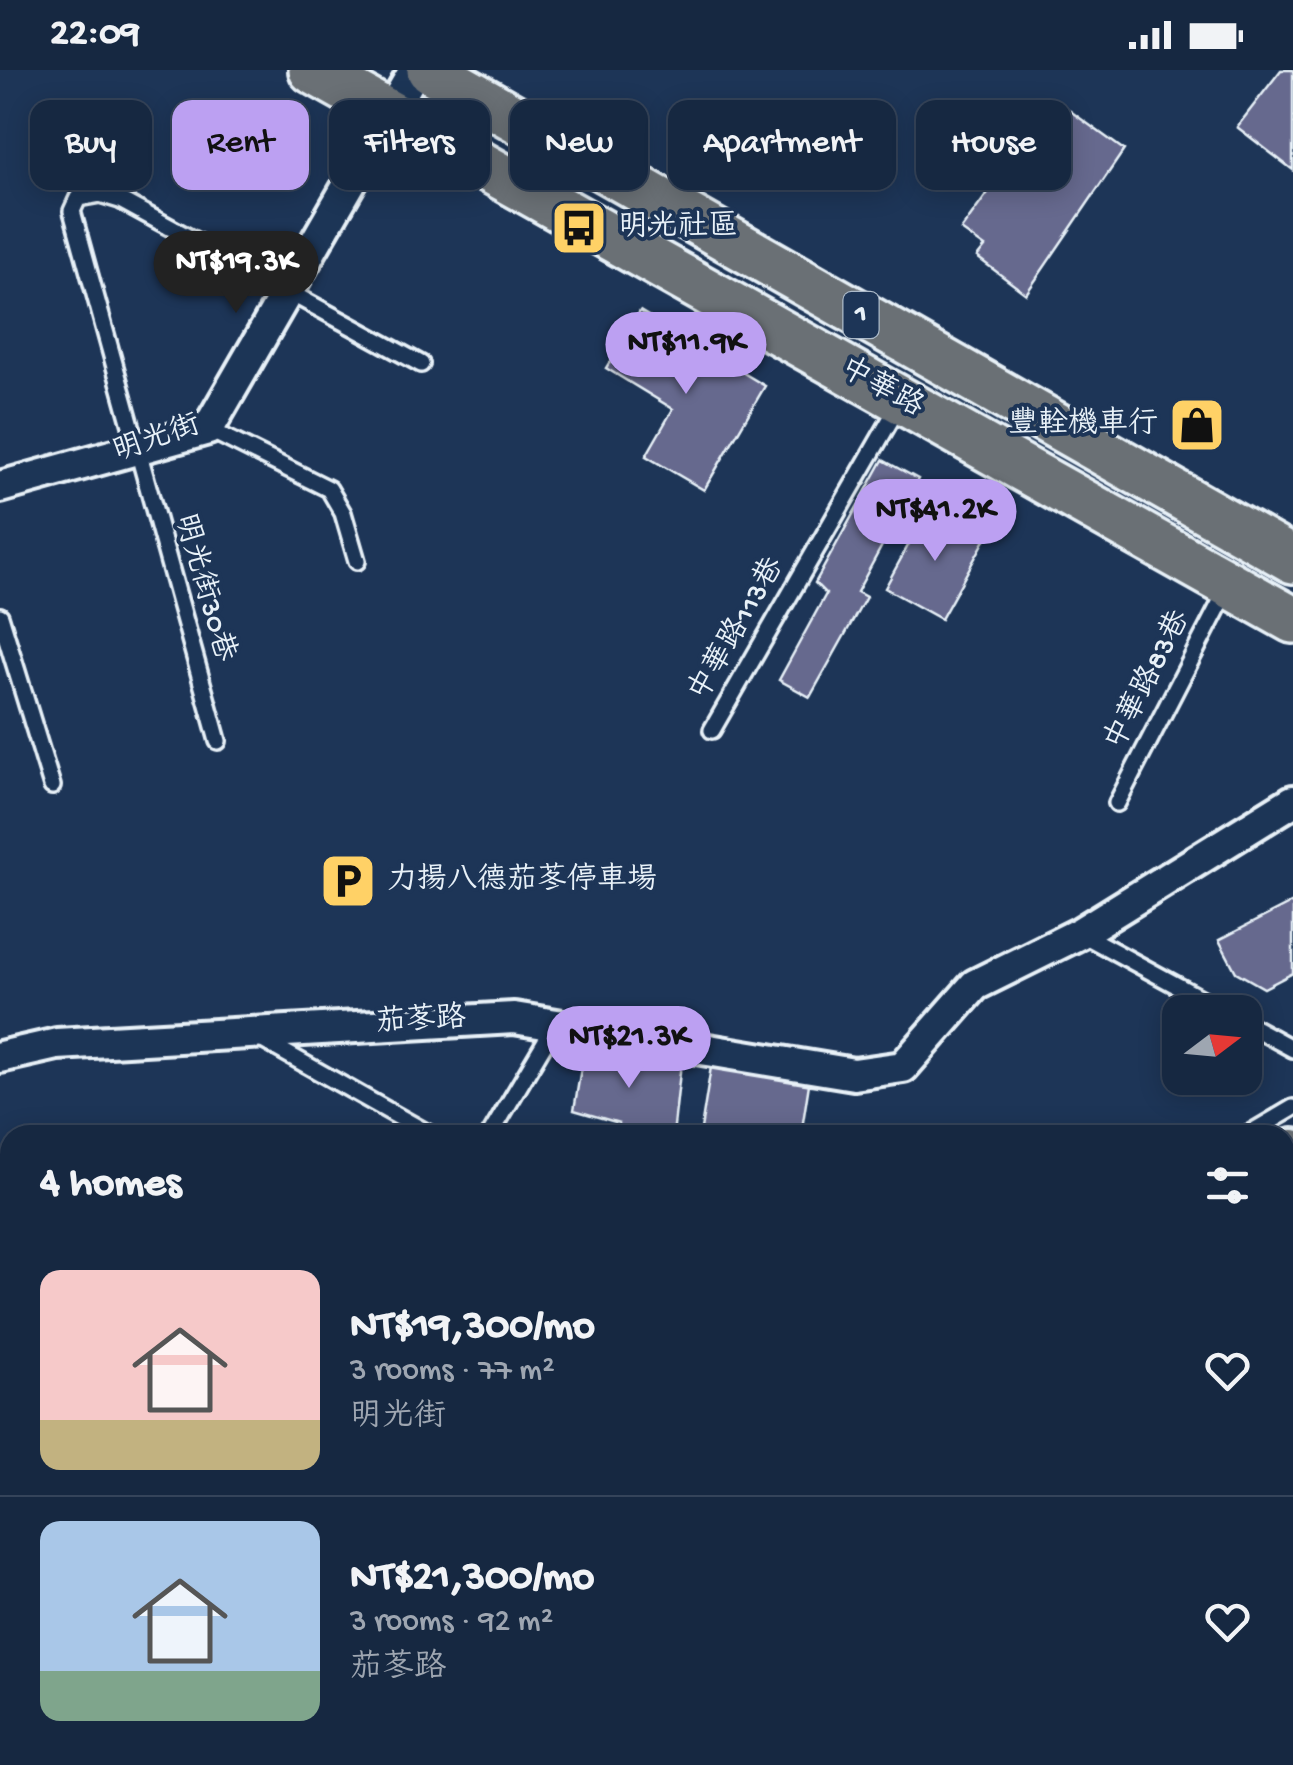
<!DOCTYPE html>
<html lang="en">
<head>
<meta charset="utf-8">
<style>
	:root { --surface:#162841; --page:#1f3048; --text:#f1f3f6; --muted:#9ea6b1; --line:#35445a; --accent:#bca0f2 }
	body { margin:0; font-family:"Gochi Hand","LXGW WenKai TC",sans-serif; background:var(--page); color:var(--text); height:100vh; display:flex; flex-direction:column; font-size:38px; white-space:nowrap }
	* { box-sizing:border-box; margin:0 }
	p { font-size:32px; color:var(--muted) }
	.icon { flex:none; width:55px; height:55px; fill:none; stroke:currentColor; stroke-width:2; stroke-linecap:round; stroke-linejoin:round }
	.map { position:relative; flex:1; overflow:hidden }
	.drawer { position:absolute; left:0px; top:1055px; width:1295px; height:640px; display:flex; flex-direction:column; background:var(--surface); border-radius:30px 30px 0 0; box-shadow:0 5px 25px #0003,0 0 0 2px var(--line) }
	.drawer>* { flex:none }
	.top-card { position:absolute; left:30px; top:30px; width:1235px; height:90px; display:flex; gap:20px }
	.needle { width:65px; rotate:74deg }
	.tools { position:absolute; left:1162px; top:925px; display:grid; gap:20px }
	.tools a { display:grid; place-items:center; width:100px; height:100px; border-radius:20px; background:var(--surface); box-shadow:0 5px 25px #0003,0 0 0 2px var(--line); font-size:50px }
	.price { position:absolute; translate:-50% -85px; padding:0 22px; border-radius:35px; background:var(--accent); color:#111; font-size:32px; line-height:65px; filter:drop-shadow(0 2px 5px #0008) }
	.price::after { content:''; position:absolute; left:50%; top:60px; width:30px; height:22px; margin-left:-15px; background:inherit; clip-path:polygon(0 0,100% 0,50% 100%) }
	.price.current { background:#222; color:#fff }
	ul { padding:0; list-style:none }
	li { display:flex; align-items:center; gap:30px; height:250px; padding:0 40px }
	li+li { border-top:2px solid var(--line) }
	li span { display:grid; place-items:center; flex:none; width:280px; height:200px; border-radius:20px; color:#555 }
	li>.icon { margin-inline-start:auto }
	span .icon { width:120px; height:120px; fill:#fffc; stroke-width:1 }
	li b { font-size:42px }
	h2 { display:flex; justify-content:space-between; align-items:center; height:120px; padding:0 40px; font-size:42px }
	.chip { padding:0 35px; border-radius:20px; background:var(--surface); box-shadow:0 5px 25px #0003,0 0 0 2px var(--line); font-size:35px; line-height:90px }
	.chip.current { background:var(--accent); color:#111 }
	.status { display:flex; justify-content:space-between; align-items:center; height:70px; padding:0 50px; background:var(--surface); direction:ltr }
	.status svg { height:28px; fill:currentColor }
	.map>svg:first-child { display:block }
	.water { fill:#46688d; stroke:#879fb8; stroke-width:2.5 }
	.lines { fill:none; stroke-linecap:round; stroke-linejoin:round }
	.river { stroke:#46688d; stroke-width:52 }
	.building { fill:#66698e; stroke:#e8f1f8; stroke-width:2.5 }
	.lane-casing { stroke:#e8f1f8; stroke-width:22 }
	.street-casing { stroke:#e8f1f8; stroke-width:38 }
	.primary-casing { stroke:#e8f1f8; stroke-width:52 }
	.highway-casing { stroke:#e8f1f8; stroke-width:60 }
	.lane { stroke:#1d3557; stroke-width:15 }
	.street { stroke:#1d3557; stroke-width:30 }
	.primary { stroke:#6a7074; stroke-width:45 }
	.highway { stroke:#6a7074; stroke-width:52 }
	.rail-casing { stroke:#e8f1f8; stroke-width:11 }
	.rail { stroke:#1d3557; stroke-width:8; stroke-dasharray:22; stroke-linecap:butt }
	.labels { text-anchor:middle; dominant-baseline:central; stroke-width:8; stroke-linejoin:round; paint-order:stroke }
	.shield { fill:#1d3557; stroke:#abb9c8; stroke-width:2.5 }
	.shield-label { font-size:28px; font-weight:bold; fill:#e8f1f8 }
	.poi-label { font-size:30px; fill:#e8f1f8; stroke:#1d3557; text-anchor:start }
	.street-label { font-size:30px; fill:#e8f1f8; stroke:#1d3557 }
</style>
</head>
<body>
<div class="status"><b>22:09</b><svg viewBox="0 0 49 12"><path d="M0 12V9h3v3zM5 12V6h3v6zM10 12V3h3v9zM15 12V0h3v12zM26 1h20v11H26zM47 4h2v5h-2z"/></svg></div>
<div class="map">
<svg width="1293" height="1695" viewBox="0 0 1293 1695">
	<rect width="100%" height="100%" fill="#1d3557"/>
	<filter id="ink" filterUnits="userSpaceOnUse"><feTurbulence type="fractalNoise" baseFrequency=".01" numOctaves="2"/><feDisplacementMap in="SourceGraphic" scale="20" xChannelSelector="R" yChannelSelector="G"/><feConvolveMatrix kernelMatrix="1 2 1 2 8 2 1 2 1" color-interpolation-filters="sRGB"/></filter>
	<g filter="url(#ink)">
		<polygon class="water" points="10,1676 10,1685 152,1685 136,1695 0,1695 0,1679"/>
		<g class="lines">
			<polyline class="river" points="1189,1695 1205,1685"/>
		</g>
		<g class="building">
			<polygon points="1281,0 1293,0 1293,100 1237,57"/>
			<polygon points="1055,30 1124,80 1026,224 977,187 985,177 961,160"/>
			<polygon points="640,241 765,316 704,420 646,386 673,339 606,298"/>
			<polygon points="883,390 918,409 857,522 866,527 810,627 779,610 826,524 815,513"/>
			<polygon points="928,439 985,470 941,549 885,518"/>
			<polygon points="1293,832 1293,903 1264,918 1236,902 1219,870"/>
			<polygon points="585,974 681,993 673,1065 619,1065 619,1053 574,1040"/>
			<polygon points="711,997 809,1014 801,1065 700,1065"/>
			<rect x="1285" y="1290" width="8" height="63"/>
		</g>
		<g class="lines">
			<g class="lane-casing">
				<g id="lane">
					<polyline points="208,359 329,419 343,443 357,491"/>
					<polyline points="0,546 52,716"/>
					<polyline points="712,660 899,335"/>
					<polyline points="218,671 72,141 78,128 100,124 120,130 421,294"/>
					<polyline points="1117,733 1228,518"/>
					<polyline points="1080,863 1226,942"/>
					<polyline points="1245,953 1293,979"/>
					<polyline points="259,968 431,1065"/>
					<polyline points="490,1065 554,957"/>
					<polyline points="1247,1065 1293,1038"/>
					<polyline points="1285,1198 1293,1193"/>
				</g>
			</g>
			<g class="street-casing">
				<g id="street">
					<polyline points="0,417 208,359 415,0"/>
					<polyline points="0,987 57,974 514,948 854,1004 903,997 975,915 1080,863 1293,731"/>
					<polyline points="1285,1474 1293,1475"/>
				</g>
			</g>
			<g class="primary-casing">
				<g id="primary">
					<polyline points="312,0 1293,550"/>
					<polyline points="430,0 1293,490"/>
				</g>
			</g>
			<g class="highway-casing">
				<g id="highway">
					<polyline points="1285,1091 1293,1086"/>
					<polyline points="1285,1160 1293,1155"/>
					<polyline points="387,1695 401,1685"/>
					<polyline points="502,1695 515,1685"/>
				</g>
			</g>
			<use href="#lane" class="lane"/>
			<use href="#street" class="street"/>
			<use href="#primary" class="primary"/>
			<use href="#highway" class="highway"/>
			<g class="rail-casing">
				<g id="rail">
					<polyline points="0,1294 10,1314"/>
					<polyline points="0,1342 10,1362"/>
					<polyline points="163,1685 168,1695"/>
					<polyline points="184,1685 188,1695"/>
				</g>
			</g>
			<use href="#rail" class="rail"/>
		</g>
	</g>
	<defs>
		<g id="bus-square" transform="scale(2.875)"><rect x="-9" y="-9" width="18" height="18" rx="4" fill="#ffd166" stroke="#1d3557"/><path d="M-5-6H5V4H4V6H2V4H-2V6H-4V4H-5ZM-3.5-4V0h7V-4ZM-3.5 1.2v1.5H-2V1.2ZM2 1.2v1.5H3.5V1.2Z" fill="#111"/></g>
		<g id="shop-square" transform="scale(2.875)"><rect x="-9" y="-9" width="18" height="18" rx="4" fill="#ffd166" stroke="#1d3557"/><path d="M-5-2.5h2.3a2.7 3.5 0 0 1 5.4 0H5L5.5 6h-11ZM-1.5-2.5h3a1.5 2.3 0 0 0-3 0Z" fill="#111"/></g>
		<g id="parking-square" transform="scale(2.875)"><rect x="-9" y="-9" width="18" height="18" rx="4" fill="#ffd166" stroke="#1d3557"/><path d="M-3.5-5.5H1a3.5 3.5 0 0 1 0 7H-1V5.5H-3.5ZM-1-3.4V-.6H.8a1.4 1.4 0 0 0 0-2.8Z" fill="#111"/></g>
	</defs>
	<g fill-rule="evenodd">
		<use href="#bus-square" x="579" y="158"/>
		<use href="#shop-square" x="1197" y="355"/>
		<use href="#parking-square" x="348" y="811"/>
	</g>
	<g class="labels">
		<rect class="shield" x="843.5" y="222" width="35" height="46" rx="8"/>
		<g class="shield-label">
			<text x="861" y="245">1</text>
		</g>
		<g class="poi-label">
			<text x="618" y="158">明光社區</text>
			<text x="1158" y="355" text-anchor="end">豐輇機車行</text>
			<text x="387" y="811">力揚八德茄苳停車場</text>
		</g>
		<g class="street-label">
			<text transform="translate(881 319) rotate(29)">中華路</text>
			<text transform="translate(157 370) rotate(-19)">明光街</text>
			<text transform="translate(203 518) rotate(74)">明光街30巷</text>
			<text transform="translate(738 560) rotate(-60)">中華路113巷</text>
			<text transform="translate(1149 611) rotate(-63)">中華路83巷</text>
			<text transform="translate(421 952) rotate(-3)">茄苳路</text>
		</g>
	</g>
</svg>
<div class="tools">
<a><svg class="needle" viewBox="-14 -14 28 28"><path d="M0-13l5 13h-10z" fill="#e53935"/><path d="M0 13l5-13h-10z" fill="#9ea6b1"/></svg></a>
</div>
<b class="price current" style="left:236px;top:246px">NT$19.3K</b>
<b class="price" style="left:686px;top:327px">NT$11.9K</b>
<b class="price" style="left:935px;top:494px">NT$41.2K</b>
<b class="price" style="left:629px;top:1021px">NT$21.3K</b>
<div class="top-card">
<a class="chip">Buy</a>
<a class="chip current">Rent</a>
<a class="chip">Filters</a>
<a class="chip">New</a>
<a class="chip">Apartment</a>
<a class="chip">House</a>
</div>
<section class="drawer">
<h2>4 homes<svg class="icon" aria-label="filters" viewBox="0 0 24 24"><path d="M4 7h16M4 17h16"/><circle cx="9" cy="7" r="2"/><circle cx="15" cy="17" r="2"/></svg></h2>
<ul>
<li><span style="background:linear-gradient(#f6c9c9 75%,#c2b280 0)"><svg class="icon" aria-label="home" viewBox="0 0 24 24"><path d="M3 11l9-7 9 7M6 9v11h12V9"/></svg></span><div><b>NT$19,300/mo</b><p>3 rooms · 77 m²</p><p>明光街</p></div><svg class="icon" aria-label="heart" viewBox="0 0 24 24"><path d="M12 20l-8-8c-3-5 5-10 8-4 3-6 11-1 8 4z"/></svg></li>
<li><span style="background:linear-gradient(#a9c7e8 75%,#7fa58c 0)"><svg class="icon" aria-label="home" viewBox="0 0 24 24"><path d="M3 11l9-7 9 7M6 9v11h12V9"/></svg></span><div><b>NT$21,300/mo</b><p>3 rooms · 92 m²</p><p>茄苳路</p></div><svg class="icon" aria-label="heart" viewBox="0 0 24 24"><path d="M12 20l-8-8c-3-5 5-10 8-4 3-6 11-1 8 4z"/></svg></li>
</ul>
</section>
</div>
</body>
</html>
